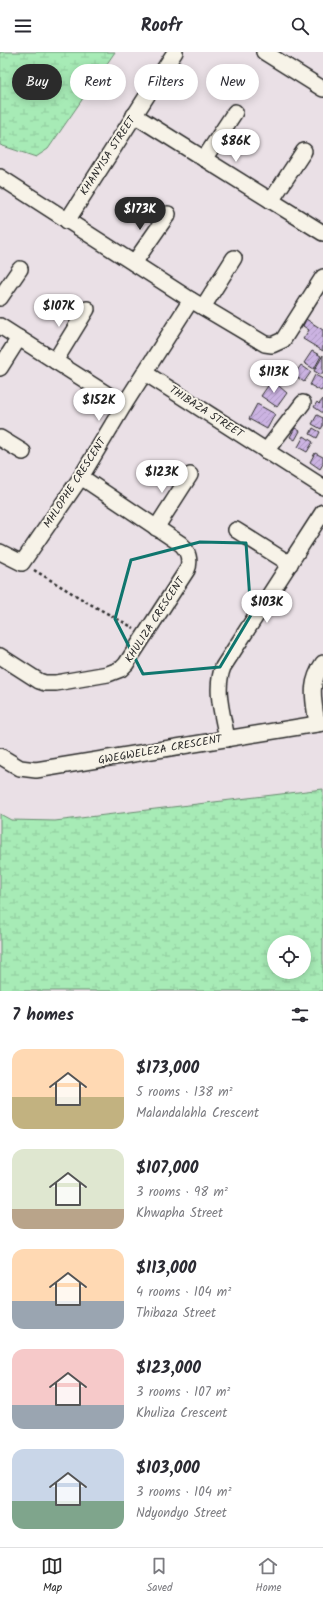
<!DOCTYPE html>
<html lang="en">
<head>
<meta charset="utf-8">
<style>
	:root { --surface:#fff; --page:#f7f7f7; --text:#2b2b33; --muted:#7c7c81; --line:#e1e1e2; --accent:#2b2b2b }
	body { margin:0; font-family:Kalam,sans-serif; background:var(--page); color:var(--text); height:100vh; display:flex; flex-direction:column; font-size:15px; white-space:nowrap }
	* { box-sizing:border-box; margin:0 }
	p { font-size:13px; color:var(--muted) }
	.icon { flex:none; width:22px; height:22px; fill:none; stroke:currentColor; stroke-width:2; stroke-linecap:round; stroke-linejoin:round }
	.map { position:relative; height:939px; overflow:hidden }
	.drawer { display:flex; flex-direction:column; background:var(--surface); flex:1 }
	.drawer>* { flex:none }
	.guide { position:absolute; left:12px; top:12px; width:299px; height:36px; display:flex; gap:8px }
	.buttons { position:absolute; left:267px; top:883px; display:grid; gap:8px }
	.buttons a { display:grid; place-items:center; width:44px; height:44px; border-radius:50%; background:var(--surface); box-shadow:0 2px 10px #0003; font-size:20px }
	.price { position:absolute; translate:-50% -34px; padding:0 9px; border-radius:14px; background:#fff; color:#222; font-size:13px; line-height:26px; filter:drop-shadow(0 1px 2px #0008) }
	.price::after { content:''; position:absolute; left:50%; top:24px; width:12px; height:9px; margin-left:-6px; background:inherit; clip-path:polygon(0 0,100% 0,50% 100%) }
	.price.current { background:var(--accent); color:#fff }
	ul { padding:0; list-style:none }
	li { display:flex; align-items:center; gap:12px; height:100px; padding:0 12px }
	li span { display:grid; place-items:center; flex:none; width:112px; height:80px; border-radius:12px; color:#555 }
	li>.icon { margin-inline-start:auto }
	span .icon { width:48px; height:48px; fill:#fffc; stroke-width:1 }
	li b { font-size:17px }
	h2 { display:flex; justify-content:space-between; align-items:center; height:48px; padding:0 12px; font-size:17px }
	.chip { padding:0 14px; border-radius:18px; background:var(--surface); box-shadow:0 2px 10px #0003; font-size:14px; line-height:36px }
	.chip.current { background:var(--accent); color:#fff }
	header { display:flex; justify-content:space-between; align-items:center; height:52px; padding:0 12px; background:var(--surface); font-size:18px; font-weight:700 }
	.tab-bar { display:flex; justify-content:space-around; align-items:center; height:56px; border-top:1px solid var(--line); background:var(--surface); font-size:11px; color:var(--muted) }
	.tab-bar a { display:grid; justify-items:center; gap:2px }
	.tab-bar .current { color:var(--accent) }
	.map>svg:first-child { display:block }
	.wetland { fill:url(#wetland-marsh); stroke:#698b70; fill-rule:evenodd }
	.building { fill:url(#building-hatch); stroke:#2b2b2b }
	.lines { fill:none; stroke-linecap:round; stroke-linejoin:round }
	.street-casing { stroke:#2b2b2b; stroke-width:18 }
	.path { stroke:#2b2b2b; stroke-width:2.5; stroke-dasharray:3 3; stroke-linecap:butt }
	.street { stroke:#f7f3e8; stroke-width:15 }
	.marked { fill:none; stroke:#0f766e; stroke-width:3; stroke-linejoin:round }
	.labels { text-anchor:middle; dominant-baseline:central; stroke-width:4; stroke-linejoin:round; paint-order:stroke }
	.street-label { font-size:11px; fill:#2b2b2b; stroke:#f7f3e8 }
</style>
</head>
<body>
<header><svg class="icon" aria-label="menu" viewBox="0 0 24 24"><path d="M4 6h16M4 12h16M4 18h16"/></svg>Roofr<svg class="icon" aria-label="search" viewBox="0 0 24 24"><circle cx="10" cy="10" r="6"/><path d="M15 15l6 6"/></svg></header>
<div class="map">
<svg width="323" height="939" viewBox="0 0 323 939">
	<defs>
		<pattern id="wetland-marsh" width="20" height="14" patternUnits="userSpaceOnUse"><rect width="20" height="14" fill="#a7ebb6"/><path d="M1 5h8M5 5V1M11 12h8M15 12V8" fill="none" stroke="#90ca9d"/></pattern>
		<pattern id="building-hatch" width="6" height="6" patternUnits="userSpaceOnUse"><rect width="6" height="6" fill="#cbb3e2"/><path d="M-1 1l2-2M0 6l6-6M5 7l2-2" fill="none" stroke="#ae9ac2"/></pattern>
	</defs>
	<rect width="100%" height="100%" fill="#eae0e6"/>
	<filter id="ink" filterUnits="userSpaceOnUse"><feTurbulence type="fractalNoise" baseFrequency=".025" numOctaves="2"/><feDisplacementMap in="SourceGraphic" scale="8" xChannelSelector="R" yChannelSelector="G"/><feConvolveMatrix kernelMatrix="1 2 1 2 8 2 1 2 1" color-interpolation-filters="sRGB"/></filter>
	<g filter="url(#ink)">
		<g class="wetland">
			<polygon points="0,0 115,0 48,97 36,105 0,93"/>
			<path d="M323 737V939H0V762L11 768 55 769ZM274 890H304V920H274Z"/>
		</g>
		<g class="building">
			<polygon points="306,267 323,278 323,299 303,287 309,278 303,274"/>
			<polygon points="312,299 321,304 314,317 304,311"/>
			<polygon points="323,303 323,320 321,323 314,319"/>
			<polygon points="301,313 311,320 304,330 294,323"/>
			<polygon points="290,314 294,317 291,322 286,319"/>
			<polygon points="315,323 323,327 323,336 321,339 310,333"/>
			<polygon points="272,328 287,341 277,355 261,344"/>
			<polygon points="323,347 323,361 314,355 317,350 319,352"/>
			<polygon points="257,352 275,362 267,377 249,367"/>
			<polygon points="317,363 323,366 323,374 321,377 312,372"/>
			<polygon points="295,376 300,379 295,388 290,385"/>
			<polygon points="313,376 320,380 317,386 310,382"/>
			<polygon points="304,384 313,390 307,400 298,395"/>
			<polygon points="315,401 323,405 323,412 320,417 310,410"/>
		</g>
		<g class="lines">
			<g class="street-casing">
				<g id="street">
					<polyline points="264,0 323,37"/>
					<polyline points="134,63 323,181"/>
					<polyline points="204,107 235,60"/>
					<polyline points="0,125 191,248 265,292 272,293 283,288 323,225"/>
					<polyline points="271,149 304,99"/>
					<polyline points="67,169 175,0"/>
					<polyline points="134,211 168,162"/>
					<polyline points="0,246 20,217"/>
					<polyline points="203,255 234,206"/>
					<polyline points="0,274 124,353"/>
					<polyline points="55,309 87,257"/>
					<polyline points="0,316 19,286"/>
					<polyline points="145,321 323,435"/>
					<polyline points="0,386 23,400"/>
					<polyline points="266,399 303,351"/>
					<polyline points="156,476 190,423"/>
					<polyline points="236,478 290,512"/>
					<polyline points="0,500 22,511 81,425 124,353 191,248"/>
					<path d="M0 604 39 629 45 631H56L108 622 121 617 126 612 187 518C191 509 188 499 181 492L81 425"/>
					<path d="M317 672C314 648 308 633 323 611"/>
					<path d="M227 687C223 663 214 638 223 615L323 460"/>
					<polyline points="0,704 20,716 36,718 323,671"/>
				</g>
			</g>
			<polyline class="path" points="34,518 90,552 134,576"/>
			<use href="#street" class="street"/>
		</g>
	</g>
	<path class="marked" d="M200 490 246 491 251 563 220 615 143 622 115 567 131 508Z"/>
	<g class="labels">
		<g class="street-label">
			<text transform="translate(108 104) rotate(-57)">KHANYISA STREET</text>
			<text transform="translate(206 360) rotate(33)">THIBAZA STREET</text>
			<text transform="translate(75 431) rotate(-57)">MHLOPHE CRESCENT</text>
			<text transform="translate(155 568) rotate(-57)">KHULIZA CRESCENT</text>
			<text transform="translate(160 698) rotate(-10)">GWEGWELEZA CRESCENT</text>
		</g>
	</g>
</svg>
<div class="buttons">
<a><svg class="icon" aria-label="locate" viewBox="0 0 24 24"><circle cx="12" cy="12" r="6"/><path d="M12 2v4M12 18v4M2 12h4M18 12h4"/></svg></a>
</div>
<b class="price" style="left:236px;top:111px">$86K</b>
<b class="price current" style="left:140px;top:179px">$173K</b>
<b class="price" style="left:59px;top:276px">$107K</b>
<b class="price" style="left:274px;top:342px">$113K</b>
<b class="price" style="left:99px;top:370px">$152K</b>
<b class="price" style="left:162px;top:442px">$123K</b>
<b class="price" style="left:267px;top:572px">$103K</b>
<div class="guide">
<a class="chip current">Buy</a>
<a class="chip">Rent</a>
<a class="chip">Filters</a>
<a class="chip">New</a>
</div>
</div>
<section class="drawer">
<h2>7 homes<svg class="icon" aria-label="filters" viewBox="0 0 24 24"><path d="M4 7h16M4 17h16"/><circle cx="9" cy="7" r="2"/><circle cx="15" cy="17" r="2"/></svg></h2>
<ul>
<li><span style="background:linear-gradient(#ffd9b3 60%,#c2b280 0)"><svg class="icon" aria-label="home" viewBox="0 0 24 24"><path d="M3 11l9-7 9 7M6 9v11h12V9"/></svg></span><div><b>$173,000</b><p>5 rooms · 138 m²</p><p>Malandalahla Crescent</p></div></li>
<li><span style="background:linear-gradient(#dfe7d0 75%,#b9a48a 0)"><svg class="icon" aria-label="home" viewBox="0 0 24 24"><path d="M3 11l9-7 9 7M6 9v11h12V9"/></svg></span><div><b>$107,000</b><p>3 rooms · 98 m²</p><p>Khwapha Street</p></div></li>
<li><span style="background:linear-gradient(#ffd9b3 65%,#9aa5b1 0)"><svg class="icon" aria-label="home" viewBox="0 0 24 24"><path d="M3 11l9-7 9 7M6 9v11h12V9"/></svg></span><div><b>$113,000</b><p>4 rooms · 104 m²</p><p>Thibaza Street</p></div></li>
<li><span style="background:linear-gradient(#f6c9c9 70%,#9aa5b1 0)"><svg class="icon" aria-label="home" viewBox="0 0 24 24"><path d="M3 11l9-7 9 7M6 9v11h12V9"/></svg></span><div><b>$123,000</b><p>3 rooms · 107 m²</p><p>Khuliza Crescent</p></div></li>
<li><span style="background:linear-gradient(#c9d6e8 65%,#7fa58c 0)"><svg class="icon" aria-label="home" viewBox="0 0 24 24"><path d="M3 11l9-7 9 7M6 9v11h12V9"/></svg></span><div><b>$103,000</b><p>3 rooms · 104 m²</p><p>Ndyondyo Street</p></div></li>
</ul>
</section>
<nav class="tab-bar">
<a class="current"><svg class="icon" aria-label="map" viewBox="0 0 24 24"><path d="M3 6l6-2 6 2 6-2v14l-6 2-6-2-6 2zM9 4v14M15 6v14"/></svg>Map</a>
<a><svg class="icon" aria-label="saved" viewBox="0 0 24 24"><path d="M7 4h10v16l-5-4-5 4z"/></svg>Saved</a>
<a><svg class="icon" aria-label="home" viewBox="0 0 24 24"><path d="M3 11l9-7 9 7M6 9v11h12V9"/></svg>Home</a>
</nav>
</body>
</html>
